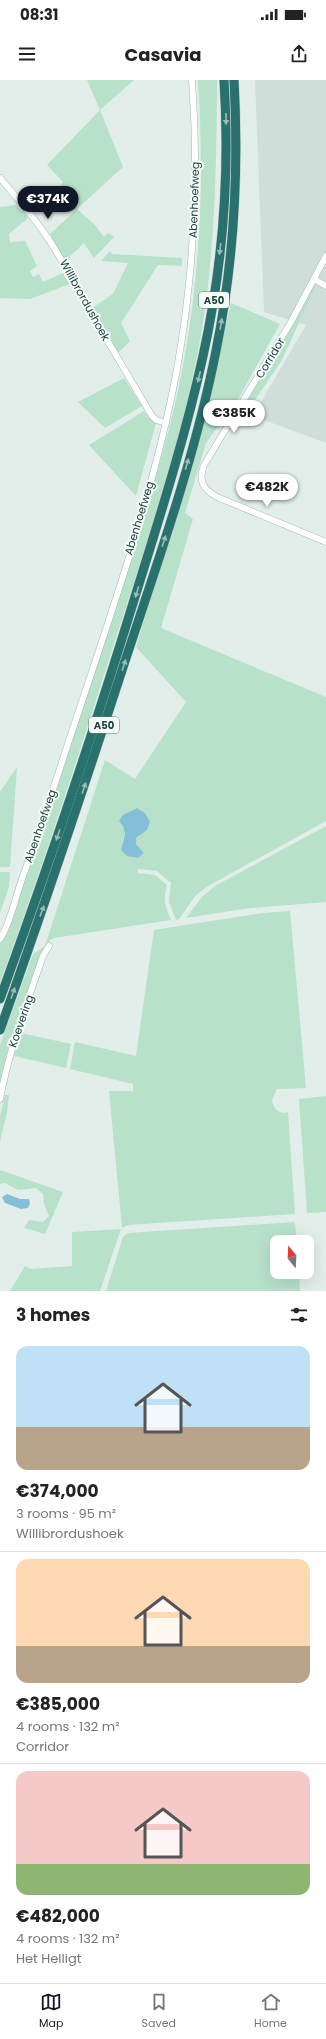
<!DOCTYPE html>
<html lang="en">
<head>
<meta charset="utf-8">
<style>
	:root { --surface:#fff; --page:#f2f2f2; --text:#222; --muted:#767676; --line:#e0e0e0; --accent:#111827 }
	body { margin:0; font-family:Poppins,sans-serif; background:var(--page); color:var(--text); height:100vh; display:flex; flex-direction:column; font-size:15px; white-space:nowrap }
	* { box-sizing:border-box; margin:0 }
	p { font-size:13px; color:var(--muted) }
	.icon { flex:none; width:22px; height:22px; fill:none; stroke:currentColor; stroke-width:2; stroke-linecap:round; stroke-linejoin:round }
	.map { position:relative; height:1211px; overflow:hidden }
	.details { display:flex; flex-direction:column; background:var(--surface); flex:1 }
	.details>* { flex:none }
	.needle { width:26px; rotate:342deg }
	.fabs { position:absolute; left:270px; top:1155px; display:grid; gap:8px }
	.fabs a { display:grid; place-items:center; width:44px; height:44px; border-radius:8px; background:var(--surface); box-shadow:0 4px 16px #0002; font-size:20px }
	.price { position:absolute; translate:-50% -34px; padding:0 9px; border-radius:14px; background:#fff; color:#222; font-size:13px; line-height:26px; filter:drop-shadow(0 1px 2px #0008) }
	.price::after { content:''; position:absolute; left:50%; top:24px; width:12px; height:9px; margin-left:-6px; background:inherit; clip-path:polygon(0 0,100% 0,50% 100%) }
	.price.on { background:var(--accent); color:#fff }
	ul { padding:0; list-style:none }
	li { display:grid; align-content:center; gap:8px; height:212px; padding:0 16px }
	li+li { border-top:1px solid var(--line) }
	li span { display:grid; place-items:center; height:124px; border-radius:12px; color:#555 }
	li>.icon { margin-inline-start:auto }
	span .icon { width:72px; height:72px; fill:#fffc; stroke-width:1 }
	li b { font-size:17px }
	h2 { display:flex; justify-content:space-between; align-items:center; height:48px; padding:0 16px; font-size:17px }
	.status { display:flex; justify-content:space-between; align-items:center; height:28px; padding:0 20px; background:var(--surface); direction:ltr }
	.status svg { height:11px; fill:currentColor }
	header { display:flex; justify-content:space-between; align-items:center; height:52px; padding:0 16px; background:var(--surface); font-size:18px; font-weight:700 }
	.tabs { display:flex; justify-content:space-around; align-items:center; height:56px; border-top:1px solid var(--line); background:var(--surface); font-size:11px; color:var(--muted) }
	.tabs a { display:grid; justify-items:center; gap:2px }
	.tabs .on { color:var(--accent) }
	.map>svg:first-child { display:block }
	.built { fill:#d0deda }
	.green { fill:#b8e1ca; fill-rule:evenodd }
	.water { fill:#83bfd9 }
	.lines { fill:none; stroke-linecap:round; stroke-linejoin:round }
	.minor-casing { stroke:#a4b7b3; stroke-width:7 }
	.highway-casing { stroke:#c0cac9; stroke-width:10 }
	.minor { stroke:#fff; stroke-width:6 }
	.highway { stroke:#28716d; stroke-width:9 }
	.oneway { fill:#98bcb9 }
	.labels { text-anchor:middle; dominant-baseline:central; stroke-width:4; stroke-linejoin:round; paint-order:stroke }
	.shield { fill:#f3faf7; stroke:#5f7875; stroke-width:1 }
	.shield-label { font-size:10px; font-weight:bold; fill:#1f413d }
	.street-label { font-size:11px; fill:#1f413d; stroke:#f3faf7 }
</style>
</head>
<body>
<div class="status"><b>08:31</b><svg viewBox="0 0 49 12"><path d="M0 12V9h3v3zM5 12V6h3v6zM10 12V3h3v9zM15 12V0h3v12zM26 1h20v11H26zM47 4h2v5h-2z"/></svg></div>
<header><svg class="icon" aria-label="menu" viewBox="0 0 24 24"><path d="M4 6h16M4 12h16M4 18h16"/></svg>Casavia<svg class="icon" aria-label="share" viewBox="0 0 24 24"><path d="M12 15V3M7 8l5-5 5 5M5 13v7h14v-7"/></svg></header>
<div class="map">
<svg width="326" height="1211" viewBox="0 0 326 1211">
	<rect width="100%" height="100%" fill="#e2eeea"/>
	<polygon class="built" points="255,0 326,0 326,363 253,336 306,245 264,232"/>
	<g class="green">
		<polygon points="87,0 134,0 100,30 123,87 77,129 95,145 104,157 108,153 114,157 94,178 84,163 65,181 50,154 75,131 56,111 63,102 47,85 100,30"/>
		<path d="M198 0H217V20C216 106 214 192 197 276 179 368 149 457 120 545 82 665 43 785 0 903V864L9 845C47 736 84 627 118 516 143 440 170 359 184 280 201 188 204 93 198 0Z"/>
		<polygon points="16,125 28,138 9,154 10,162 25,161 37,186 30,191 33,197 39,194 43,202 63,193 70,204 30,219 0,218 0,127"/>
		<polygon points="110,171 112,174 182,178 182,186 158,185 121,243 130,261 118,273 92,228 113,214 128,183 101,181"/>
		<polygon points="315,207 282,280 255,320 234,343 312,209"/>
		<path d="M231 223 280 244 240 316 206 363 185 433 193 439 161 548 326 617V741L208 806 195 816 179 839 176 840 169 822 171 803 157 791 138 789V793L155 795 167 805C163 821 165 825 171 840L54 858C46 863 44 866 43 876L12 955 0 1003V965L33 874 45 866 105 680 135 699 186 622 136 567 201 353ZM137 728 145 733 147 750 136 758V764L144 773 138 778 133 777 122 762 125 754 123 746 128 733Z"/>
		<polygon points="124,298 142,326 105,348 78,322"/>
		<polygon points="144,331 149,338 156,343 136,416 89,365"/>
		<polygon points="17,687 10,787 0,787 0,712"/>
		<polygon points="326,746 326,822 250,828 186,838 202,817 215,806"/>
		<polygon points="0,792 10,792 9,807 0,833"/>
		<path d="M290 831 306 1008 277 1009 272 1020C273 1028 279 1035 288 1032L295 1134 128 1145 122 1148 109 1011H133V1004L70 989 75 962 136 976 154 850 263 833Z"/>
		<polygon points="21,953 71,964 66,988 14,976"/>
		<polygon points="5,1015 9,1015 7,1033 0,1061 0,1037"/>
		<polygon points="326,1016 326,1132 307,1133 299,1019"/>
		<polygon points="0,1090 63,1112 45,1154 24,1148 29,1140 43,1142 49,1136 44,1124 43,1114 36,1108 18,1110 5,1103 0,1104"/>
		<polygon points="295,1142 297,1162 277,1162 277,1192 299,1192 300,1211 106,1211 123,1157 128,1153"/>
		<polygon points="121,1149 100,1211 10,1211 25,1186 31,1189 72,1186 72,1152"/>
	</g>
	<g class="water">
		<polygon points="137,728 145,733 150,742 147,750 136,758 136,764 144,773 138,778 127,776 121,770 125,754 123,746 119,741 123,735"/>
		<polygon points="7,1114 20,1119 29,1119 30,1123 28,1128 21,1129 5,1123 2,1117"/>
	</g>
	<g class="lines">
		<g class="minor-casing">
			<g id="minor">
				<path d="M0 98C29 132 52 158 71 199L152 336 156 340 166 343"/>
				<path d="M326 176 291 242 204 385C198 401 203 409 217 417L326 462"/>
				<polyline points="314,199 326,206"/>
				<path d="M0 859C10 844 14 822 20 805 34 764 49 723 62 682 104 553 152 423 177 289 194 194 199 96 192 0"/>
				<path d="M0 1019C9 970 27 923 43 876L49 866"/>
			</g>
		</g>
		<g class="highway-casing">
			<g id="highway">
				<path d="M0 919C48 787 93 654 134 520 159 439 185 358 203 276 223 185 230 92 224 0"/>
				<path d="M0 950C43 829 84 707 124 584 158 481 195 377 216 271 234 182 239 91 234 0"/>
			</g>
		</g>
		<use href="#minor" class="minor"/>
		<use href="#highway" class="highway"/>
	</g>
	<defs><path id="oneway-solid" d="M-6-.8H1V-3.2L6.5 0L1 3.2V.8H-6Z"/></defs>
	<g class="oneway">
		<use href="#oneway-solid" transform="translate(226 39) rotate(89)"/>
		<use href="#oneway-solid" transform="translate(220 169) rotate(97)"/>
		<use href="#oneway-solid" transform="translate(221 244) rotate(-80)"/>
		<use href="#oneway-solid" transform="translate(199 297) rotate(103)"/>
		<use href="#oneway-solid" transform="translate(187 384) rotate(-74)"/>
		<use href="#oneway-solid" transform="translate(164 461) rotate(-72)"/>
		<use href="#oneway-solid" transform="translate(137 512) rotate(107)"/>
		<use href="#oneway-solid" transform="translate(124 585) rotate(-72)"/>
		<use href="#oneway-solid" transform="translate(84 708) rotate(-72)"/>
		<use href="#oneway-solid" transform="translate(58 755) rotate(109)"/>
		<use href="#oneway-solid" transform="translate(42 831) rotate(-70)"/>
		<use href="#oneway-solid" transform="translate(13 913) rotate(-71)"/>
	</g>
	<g class="labels">
		<g class="shield">
			<rect x="199" y="212" width="30" height="16" rx="3"/>
			<rect x="89" y="637" width="30" height="16" rx="3"/>
		</g>
		<g class="shield-label">
			<text x="214" y="220">A50</text>
			<text x="104" y="645">A50</text>
		</g>
		<g class="street-label">
			<text transform="translate(194 120) rotate(-88)">Abenhoefweg</text>
			<text transform="translate(85 220) rotate(61)">Willibrordushoek</text>
			<text transform="translate(270 278) rotate(-59)">Corridor</text>
			<text transform="translate(139 438) rotate(-73)">Abenhoefweg</text>
			<text transform="translate(40 746) rotate(-71)">Abenhoefweg</text>
			<text transform="translate(21 941) rotate(-71)">Koevering</text>
		</g>
	</g>
</svg>
<div class="fabs">
<a><svg class="needle" viewBox="-14 -14 28 28"><path d="M0-13l5 13h-10z" fill="#e53935"/><path d="M0 13l5-13h-10z" fill="#767676"/></svg></a>
</div>
<b class="price on" style="left:48px;top:140px">€374K</b>
<b class="price" style="left:234px;top:354px">€385K</b>
<b class="price" style="left:267px;top:428px">€482K</b>
</div>
<section class="details">
<h2>3 homes<svg class="icon" aria-label="filters" viewBox="0 0 24 24"><path d="M4 7h16M4 17h16"/><circle cx="9" cy="7" r="2"/><circle cx="15" cy="17" r="2"/></svg></h2>
<ul>
<li><span style="background:linear-gradient(#bfe0f5 65%,#b9a48a 0)"><svg class="icon" aria-label="home" viewBox="0 0 24 24"><path d="M3 11l9-7 9 7M6 9v11h12V9"/></svg></span><div><b>€374,000</b><p>3 rooms · 95 m²</p><p>Willibrordushoek</p></div></li>
<li><span style="background:linear-gradient(#ffd9b3 70%,#b9a48a 0)"><svg class="icon" aria-label="home" viewBox="0 0 24 24"><path d="M3 11l9-7 9 7M6 9v11h12V9"/></svg></span><div><b>€385,000</b><p>4 rooms · 132 m²</p><p>Corridor</p></div></li>
<li><span style="background:linear-gradient(#f6c9c9 75%,#8fb573 0)"><svg class="icon" aria-label="home" viewBox="0 0 24 24"><path d="M3 11l9-7 9 7M6 9v11h12V9"/></svg></span><div><b>€482,000</b><p>4 rooms · 132 m²</p><p>Het Helligt</p></div></li>
</ul>
</section>
<nav class="tabs">
<a class="on"><svg class="icon" aria-label="map" viewBox="0 0 24 24"><path d="M3 6l6-2 6 2 6-2v14l-6 2-6-2-6 2zM9 4v14M15 6v14"/></svg>Map</a>
<a><svg class="icon" aria-label="saved" viewBox="0 0 24 24"><path d="M7 4h10v16l-5-4-5 4z"/></svg>Saved</a>
<a><svg class="icon" aria-label="home" viewBox="0 0 24 24"><path d="M3 11l9-7 9 7M6 9v11h12V9"/></svg>Home</a>
</nav>
</body>
</html>
